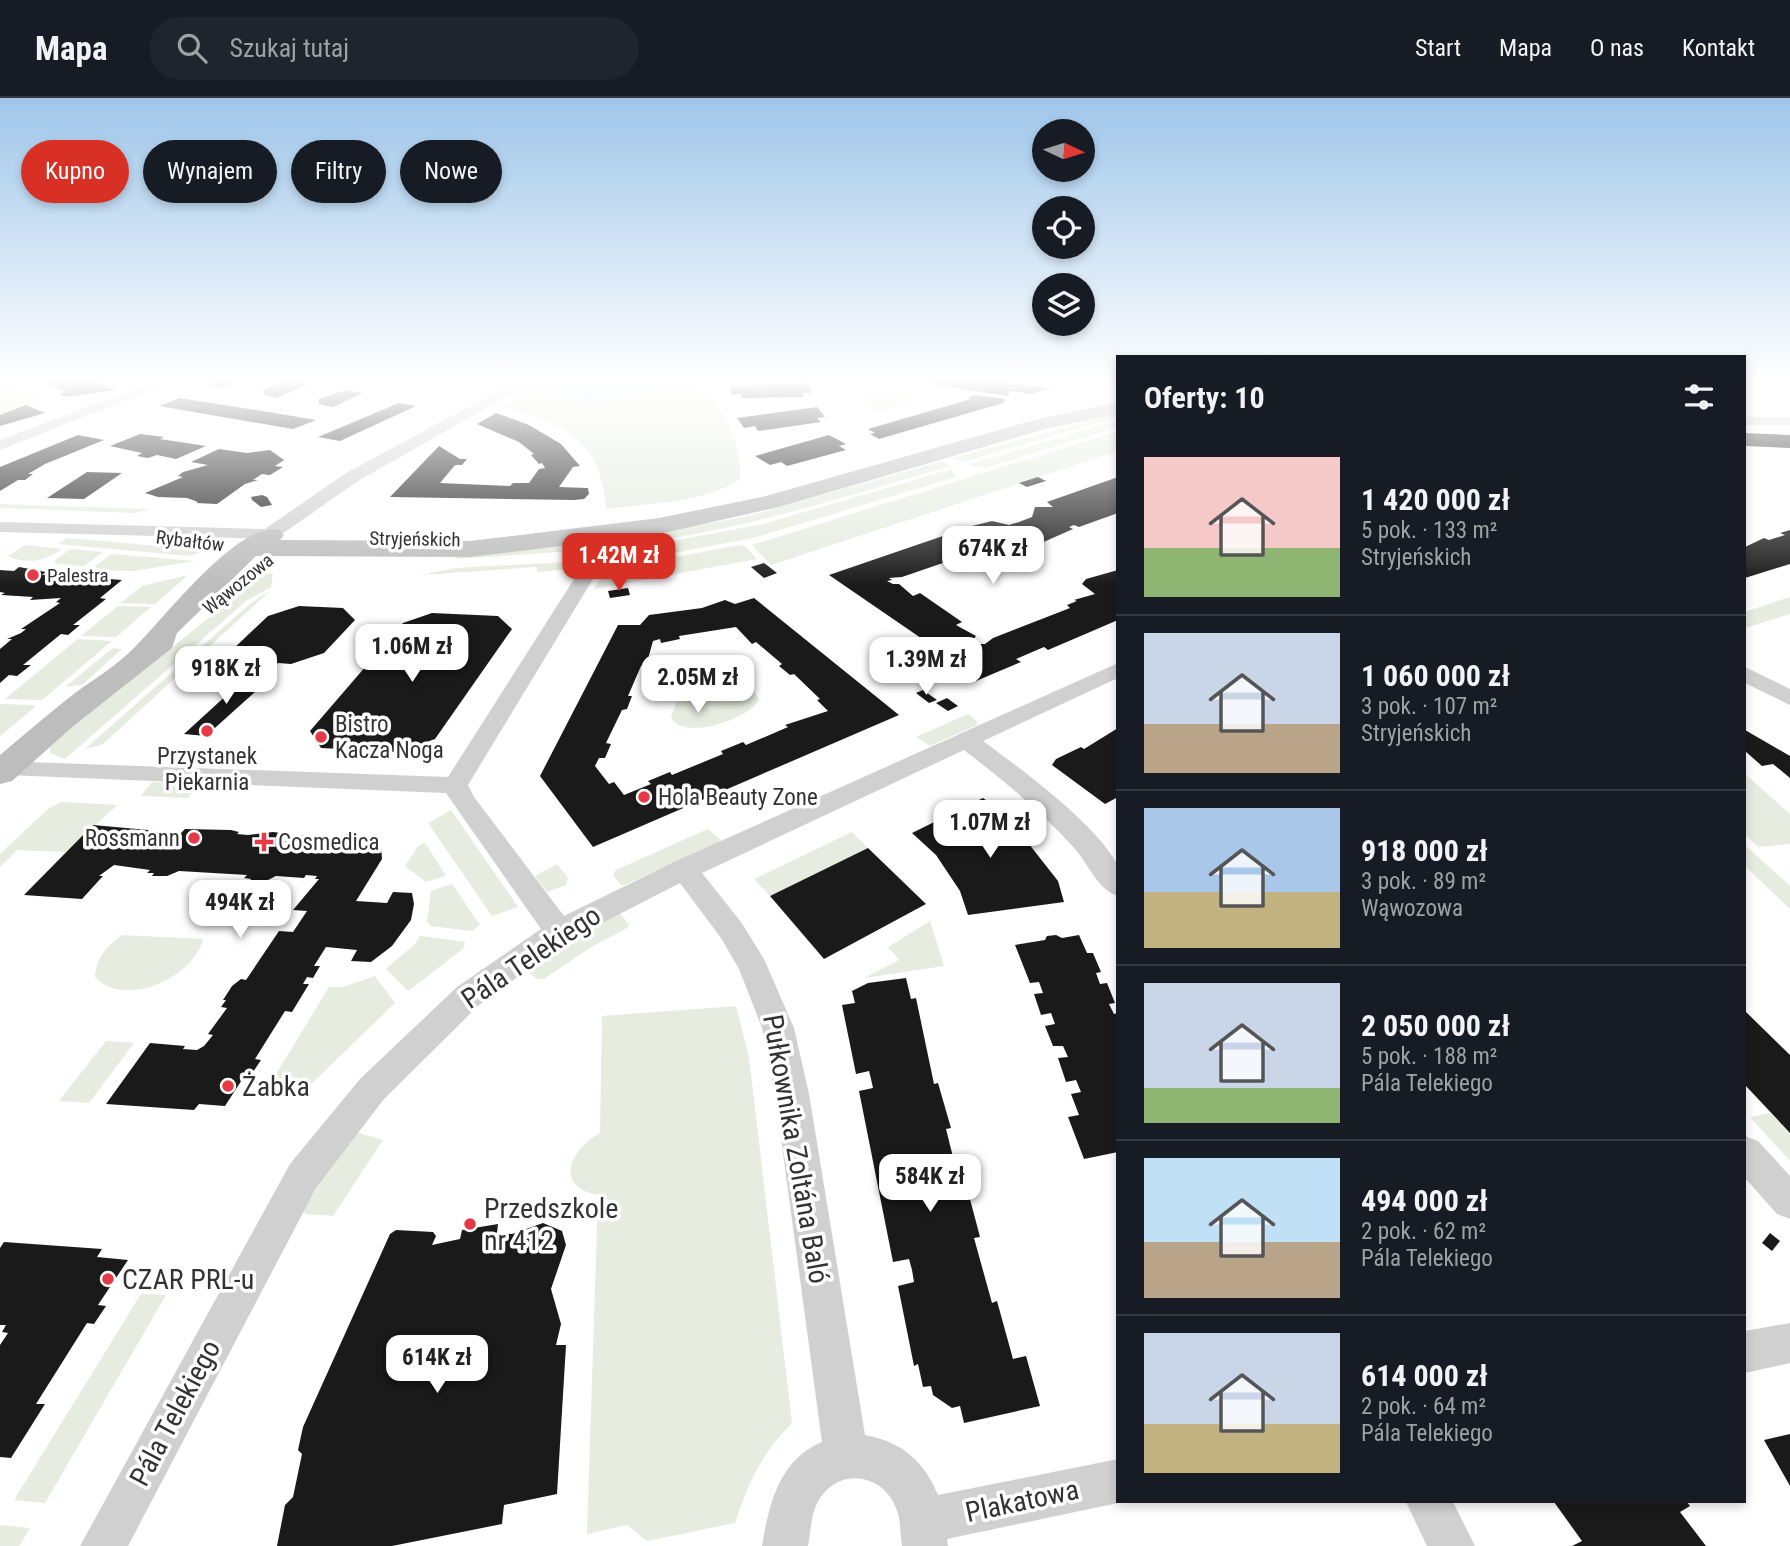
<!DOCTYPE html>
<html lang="pl">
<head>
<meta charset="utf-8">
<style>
	:root { --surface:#171b24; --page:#20242c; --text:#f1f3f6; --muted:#9ea1a6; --line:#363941; --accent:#d93025 }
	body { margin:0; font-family:"Roboto Condensed",sans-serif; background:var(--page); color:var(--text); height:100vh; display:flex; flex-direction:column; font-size:26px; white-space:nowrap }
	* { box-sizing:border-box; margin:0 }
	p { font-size:23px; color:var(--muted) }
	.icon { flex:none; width:38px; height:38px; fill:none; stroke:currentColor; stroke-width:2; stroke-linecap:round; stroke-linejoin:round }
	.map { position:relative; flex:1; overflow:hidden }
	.sheet { position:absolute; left:1116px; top:257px; width:630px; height:1148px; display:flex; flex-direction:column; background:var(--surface); border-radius:0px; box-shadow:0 4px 10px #0003 }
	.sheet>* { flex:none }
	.top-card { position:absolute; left:21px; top:42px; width:665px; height:63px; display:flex; gap:14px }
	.needle { width:46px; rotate:94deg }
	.buttons { position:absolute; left:1032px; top:21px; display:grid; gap:14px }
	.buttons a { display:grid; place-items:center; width:63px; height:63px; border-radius:50%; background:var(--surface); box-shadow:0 4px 10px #0003; font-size:35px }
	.price { position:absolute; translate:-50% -60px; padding:0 16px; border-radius:14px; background:#fff; color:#222; font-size:23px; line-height:46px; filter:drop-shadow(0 2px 4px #0008) }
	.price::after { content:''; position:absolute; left:50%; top:42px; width:21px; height:16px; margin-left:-10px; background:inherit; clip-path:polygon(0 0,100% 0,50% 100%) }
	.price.current { background:var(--accent); color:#fff }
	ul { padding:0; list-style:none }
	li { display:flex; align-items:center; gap:21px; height:175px; padding:0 28px }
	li+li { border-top:2px solid var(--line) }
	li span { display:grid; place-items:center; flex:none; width:196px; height:140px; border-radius:0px; color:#555 }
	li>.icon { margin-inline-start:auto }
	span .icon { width:84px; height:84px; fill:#fffc; stroke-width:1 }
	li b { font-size:30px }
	h2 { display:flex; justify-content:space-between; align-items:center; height:84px; padding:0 28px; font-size:30px }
	.pill { padding:0 24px; border-radius:32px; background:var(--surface); box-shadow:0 4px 10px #0003; font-size:24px; line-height:63px }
	.pill.current { background:var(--accent); color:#fff }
	header { display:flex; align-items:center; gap:42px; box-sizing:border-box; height:98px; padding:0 35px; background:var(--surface); border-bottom:2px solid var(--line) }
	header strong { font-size:33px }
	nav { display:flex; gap:38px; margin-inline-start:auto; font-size:24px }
	.search { width:490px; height:63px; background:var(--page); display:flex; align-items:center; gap:18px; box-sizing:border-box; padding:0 24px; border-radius:38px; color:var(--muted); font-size:26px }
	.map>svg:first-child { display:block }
	.green { fill:#e6ecdf }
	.water { fill:#cfe2ee }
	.building { fill:#1a1a1a; fill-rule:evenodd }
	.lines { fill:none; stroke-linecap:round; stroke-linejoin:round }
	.street { fill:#d0d0d0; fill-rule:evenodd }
	.secondary { fill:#bdbdbd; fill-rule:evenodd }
	.poi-dot { fill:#e63946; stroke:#fff; stroke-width:2.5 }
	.labels { text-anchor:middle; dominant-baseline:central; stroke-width:7; stroke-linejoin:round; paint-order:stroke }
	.far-street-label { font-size:19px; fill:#333; stroke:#fff }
	.far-poi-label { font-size:19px; fill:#333; stroke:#fff; text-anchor:start }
	.poi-label { font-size:23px; fill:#333; stroke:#fff; text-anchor:start }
	.near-street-label { font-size:28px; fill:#333; stroke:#fff }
	.near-poi-label { font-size:28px; fill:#333; stroke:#fff; text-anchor:start }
</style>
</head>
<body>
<header>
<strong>Mapa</strong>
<div class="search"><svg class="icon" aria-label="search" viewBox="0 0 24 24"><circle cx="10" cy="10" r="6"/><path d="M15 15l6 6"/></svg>Szukaj tutaj</div>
<nav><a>Start</a><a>Mapa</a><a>O nas</a><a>Kontakt</a></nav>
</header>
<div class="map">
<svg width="1790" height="1448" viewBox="0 0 1790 1448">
	<rect width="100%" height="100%" fill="#fff"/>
	<g class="green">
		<polygon points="0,284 33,294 28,295 43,302 0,317"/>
		<path d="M539 284H695L693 287C720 295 746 356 739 382 703 405 649 405 606 411 601 339 563 327 502 308L517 300 512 298Z"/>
		<polygon points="906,297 912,299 912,304 878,314 863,299"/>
		<polygon points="1118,315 1118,319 963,364 952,360"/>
		<polygon points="1118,322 1118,329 985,370 968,367"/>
		<polygon points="1118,333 1118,353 771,467 752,447"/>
		<path d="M942 363 950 368C840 400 730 436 616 448L628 440 749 418Z"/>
		<polygon points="952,371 956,379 753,440 668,456 616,456 618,453 763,426"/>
		<polygon points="0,406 150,411 136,415 0,410"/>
		<polygon points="67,440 206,452 190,458 58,446"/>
		<polygon points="574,445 589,452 457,461 454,457"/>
		<path d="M25 447 62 451C44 463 29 467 8 458Z"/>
		<polygon points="740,447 745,448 757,461 594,491 611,464 615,462 659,462"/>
		<polygon points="71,451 103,454 84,468 56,466 54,463"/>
		<polygon points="112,456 195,463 134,473 98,472 95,468"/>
		<polygon points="567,464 571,465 570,471 537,474 537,469 420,477 456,470"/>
		<polygon points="265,475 273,476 271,489 246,503 65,661 50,655 49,649 73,628"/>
		<polygon points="188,477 155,506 121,505 142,488"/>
		<polygon points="270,493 103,646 85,651 251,505"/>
		<polygon points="1790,499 1790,516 1745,530 1745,514"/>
		<polygon points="118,508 151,509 116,539 81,538"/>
		<polygon points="78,541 112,543 42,602 5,601"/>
		<polygon points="113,550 122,551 82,587 65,589"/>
		<path d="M705 557C724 561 749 584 759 601 753 619 682 645 671 619L686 580Z"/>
		<polygon points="0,606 34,607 35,609 0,638"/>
		<polygon points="968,616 977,623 977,627 930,648 916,639"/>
		<polygon points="1745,676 1790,716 1790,746 1758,749 1745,736"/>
		<polygon points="152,684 197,686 199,687 188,700 141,698"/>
		<polygon points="61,704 117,707 66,754 17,752 0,769 0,756 49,710"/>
		<polygon points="451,712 518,809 492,818 428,725"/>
		<polygon points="708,731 722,743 622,788 613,777 616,772"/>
		<polygon points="852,734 868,750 770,798 754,781"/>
		<polygon points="425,745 446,778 426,784 405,768 418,748"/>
		<polygon points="1745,747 1790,788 1790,811 1745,768"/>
		<polygon points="557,766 568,780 566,787 547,794 535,778"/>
		<polygon points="452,786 480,827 472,833 431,828 427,824 431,793"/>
		<polygon points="619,814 629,827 627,830 588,851 544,881 537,881 524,871"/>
		<polygon points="930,823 944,868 864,880 899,862 888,849"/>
		<path d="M122 837 203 841C194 880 124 911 95 879 96 859 107 848 122 837Z"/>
		<polygon points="420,838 465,844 464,850 408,893 386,871 415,846"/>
		<polygon points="375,878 395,905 308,989 270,986 329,889 343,889"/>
		<path d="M736 908 749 959 792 1325C761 1357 749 1383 735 1425L647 1443 627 1427 587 1436 598 1097C553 1088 570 1052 600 1035L602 918Z"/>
		<polygon points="106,943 134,945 89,1005 59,1003"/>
		<polygon points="1770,1015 1790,1035 1790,1063 1750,1019"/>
		<path d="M359 1035 383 1042 333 1118 305 1116 304 1112C316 1092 339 1045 359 1035Z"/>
		<polygon points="141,1196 166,1197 45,1405 14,1402"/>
		<polygon points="0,1427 30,1430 19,1448 0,1448"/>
	</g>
	<polygon class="water" points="564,284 656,284 661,287 652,293 586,302 556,297 556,291"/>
	<g class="building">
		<polygon points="43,284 96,284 117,292 66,299 59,296 66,294"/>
		<polygon points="210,284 238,284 223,290 209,288"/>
		<polygon points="294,284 308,286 277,300 264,297 263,292 280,285"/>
		<polygon points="920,284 999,284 1052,290 1031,296 1011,293 1007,298"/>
		<polygon points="810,285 811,295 803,295 803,299 741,300 742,296 731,297 731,288"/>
		<polygon points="346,292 363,295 333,309 319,306 319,301"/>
		<polygon points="975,297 1006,301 1003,305 879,341 870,336 875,335 868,331 971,301 968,300"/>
		<polygon points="180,300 269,314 316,322 293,331 159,308"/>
		<polygon points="399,305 416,308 340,343 318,339"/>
		<polygon points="26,307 45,315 0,328 0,317"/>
		<polygon points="817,309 825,319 817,320 821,324 780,330 758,333 755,328 744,330 737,320"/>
		<polygon points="496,315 529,327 561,346 580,368 573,369 559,389 588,390 589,396 584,401 574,402 390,399 439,348 460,361 467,361 462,367 455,367 440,385 510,388 513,385 529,385 539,371 545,370 542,365 539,366 531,357 534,356 519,344 477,326"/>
		<polygon points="1745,335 1790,337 1790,350 1745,348"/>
		<polygon points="140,336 157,338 164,339 160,341 206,348 176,361 157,357 148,360 137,358 142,355 110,348"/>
		<polygon points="78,337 104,342 45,366 28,376 33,376 25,382 18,382 0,393 0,369"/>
		<polygon points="829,337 846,346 839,348 846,352 787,368 781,364 770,367 755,358"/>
		<polygon points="219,351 247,355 270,352 284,362 275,368 283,369 270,377 262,376 253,382 258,382 245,386 217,406 196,405 198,404 187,400 158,399 145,395 183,379 178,378 183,374 208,367 191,364"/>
		<polygon points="87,374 122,375 84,401 47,400"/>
		<polygon points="1038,379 1046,383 1027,389 1019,385"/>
		<polygon points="1118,379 1118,415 1079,429 1074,427 1069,429 1073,431 1030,450 1020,450 1004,444 902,479 889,480 892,482 887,483 893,486 899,486 913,498 920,495 962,524 956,527 976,538 973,542 978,546 985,546 993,540 1070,510 1067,507 1077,503 1074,502 1095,496 1082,486 1086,481 1118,472 1118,522 1048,552 1044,549 1016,561 1021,564 976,583 930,550 934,549 829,477 972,428 992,423 1009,427 1019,424 1032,419 1035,409 1053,409 1047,404"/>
		<polygon points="262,397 267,399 272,407 261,409 252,402 251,399"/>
		<polygon points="1790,432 1790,466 1745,480 1745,449 1764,440 1769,442 1785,437 1780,435"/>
		<polygon points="764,465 768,468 777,475 764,480 751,469"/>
		<polygon points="19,469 46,474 42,477 78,475 73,478 122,482 100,500 106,501 73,527 80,527 68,537 61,536 23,567 31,567 17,578 9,577 0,585 0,551 12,541 7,541 21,535 26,531 21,531 60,505 56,504 61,500 30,502 33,499 1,497 5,495 0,494 0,472 14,473"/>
		<polygon points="628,490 630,497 610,500 608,493"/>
		<path d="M754 500 899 617 593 749 540 678 618 527H640L649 517 702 510 725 502 735 506ZM736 529 752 546 756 544 782 566 779 568 790 577 794 576 820 601 817 602 828 613 785 627 788 629 746 647 743 644 721 653 723 656 672 677 670 674 648 683 651 686 624 697 614 684 609 686 595 668 599 660H605L611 646 606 645 622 612 627 611 632 598H628L641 568H646L653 543 660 541 661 545 680 541 679 538Z"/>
		<polygon points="299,508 343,510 355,522 324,555 291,566 278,565 268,576 244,574 254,564 238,564 231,553 268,518"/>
		<polygon points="432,515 498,518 512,531 435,641 399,654 321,650 310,633 403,525"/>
		<polygon points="239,580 267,583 206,638 184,636 230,594 224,593"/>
		<polygon points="923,592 937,602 929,605 916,595"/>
		<polygon points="947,600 958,608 948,613 936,605"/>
		<polygon points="1118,630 1118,699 1105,706 1052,667 1056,661 1081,649 1084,651"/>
		<polygon points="1745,632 1790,658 1790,680 1773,666 1762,668 1745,653"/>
		<polygon points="983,700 1007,718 1058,783 1064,804 968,817 960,793 936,757 912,735"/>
		<polygon points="93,727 181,735 185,731 231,732 239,734 237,736 248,737 273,734 306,738 303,742 370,745 381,748 382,761 356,803 387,805 393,794 412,795 414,806 411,822 392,848 371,864 351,863 357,852 326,849 314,868 320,868 313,880 307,879 303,886 309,886 292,914 285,913 255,961 261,962 253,974 247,974 225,1008 199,1006 194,1012 106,1006 150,945 185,948 183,951 197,952 204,948 213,937 208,936 227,910 221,909 226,902 223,902 232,888 241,881 246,882 279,833 293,834 307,813 293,812 319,781 315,781 317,778 306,777 304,780 276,778 264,784 250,783 251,781 244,780 247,777 179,773 167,778 152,778 154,775 147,775 150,772 114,767 99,778 103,778 82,801 24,797"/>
		<polygon points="868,750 926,806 824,861 770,798"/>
		<polygon points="1056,837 1062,840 1079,837 1087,855 1093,855 1101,874 1096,875 1100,886 1107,885 1115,905 1109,906 1114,916 1118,915 1118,1054 1084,1061 1068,1019 1079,1017 1071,996 1081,994 1076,982 1066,984 1058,960 1068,959 1063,948 1053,948 1045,928 1055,926 1051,915 1041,917 1034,896 1043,895 1039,884 1030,885 1015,847 1045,842 1047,838"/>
		<polygon points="906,880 911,901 916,900 934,986 938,985 951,1030 946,1031 960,1087 966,1086 980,1139 974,1140 992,1205 997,1203 1013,1261 1026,1258 1040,1308 964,1325 960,1308 952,1310 933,1297 931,1288 923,1289 918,1266 914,1268 898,1188 914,1184 912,1172 909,1161 893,1164 859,993 873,990 871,981 869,973 856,976 842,907 855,905 852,893 868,885"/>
		<polygon points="1745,913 1790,957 1790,1035 1745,987"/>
		<polygon points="543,1125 562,1133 566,1147 551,1191 561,1226 556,1247 566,1247 557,1396 504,1407 502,1426 392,1448 277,1448 285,1407 293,1399 302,1356 298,1352 303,1329 390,1136 396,1132 433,1134 436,1138 432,1147 460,1141 462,1132 498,1126 497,1135 512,1136"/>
		<polygon points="1770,1135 1780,1143 1772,1153 1762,1145"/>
		<polygon points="4,1144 102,1151 97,1159 128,1162 98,1207 106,1208 94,1226 87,1225 36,1306 45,1306 11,1360 0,1359 0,1247 8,1235 2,1234 6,1227 0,1227 0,1150"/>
		<polygon points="1790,1336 1790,1388 1764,1342"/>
		<polygon points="1554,1404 1687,1404 1690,1408 1680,1414 1706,1448 1572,1448 1582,1443"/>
	</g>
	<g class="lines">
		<g class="street">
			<polygon points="153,284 172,284 0,352 0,342"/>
			<polygon points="515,284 532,284 358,383 275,441 0,434 0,424 265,431 346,375"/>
			<rect x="1745" y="319" width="45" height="8"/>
			<path d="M604 430 613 435 610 453 468 687 474 699 564 818 674 764 1118 565V580L983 643C1021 671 1095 725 1117 766 1121 774 1118 789 1118 798 1099 793 1088 766 1075 751 1042 714 1003 682 964 652L702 775 741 824 764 861 794 930 809 996 865 1337C902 1344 924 1363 938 1397L1118 1361V1404H1123L947 1441 948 1448H902C900 1436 901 1421 896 1410 884 1379 846 1369 823 1396 811 1410 811 1431 808 1448H762C769 1406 779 1362 822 1344L775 996 762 930 739 871 721 840 680 785 569 842 479 907 384 1001 316 1090 128 1448H80L290 1066 360 981 457 889 541 831 446 695 7 677 0 675V663L448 679 592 453 595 435Z"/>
			<polygon points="1745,569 1790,591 1790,607 1745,585"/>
			<polygon points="1745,1038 1758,1043 1790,1078 1790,1121 1777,1116 1745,1080"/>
			<polygon points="1790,1225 1790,1265 1745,1275 1745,1233"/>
			<polygon points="1406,1404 1453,1404 1475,1448 1427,1448"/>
		</g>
		<path class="secondary" d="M1118 304V316L1045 331 779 409 659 436 470 459 256 458 177 535 172 550 71 630 12 683 0 686V657C25 636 49 615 75 595 93 582 114 569 131 553 160 526 238 421 280 432L284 437 280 442 470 443 659 420 766 398 1034 322Z"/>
	</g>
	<linearGradient id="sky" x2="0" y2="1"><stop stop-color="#9ec6ea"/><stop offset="0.58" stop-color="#fff"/><stop offset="1" stop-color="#fff" stop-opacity="0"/></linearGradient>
	<rect width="1790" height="487" fill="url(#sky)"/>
	<g class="poi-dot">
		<circle cx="33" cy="477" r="7"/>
		<circle cx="207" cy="633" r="7"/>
		<circle cx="321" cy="639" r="7"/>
		<circle cx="644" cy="699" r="7"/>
		<circle cx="194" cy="740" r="7"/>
		<path d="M260.5 733.5h7v7h7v7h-7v7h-7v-7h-7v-7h7z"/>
		<circle cx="228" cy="988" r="7"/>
		<circle cx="470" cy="1126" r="7"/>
		<circle cx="108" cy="1181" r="7"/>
	</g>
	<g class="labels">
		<g class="far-street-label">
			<text transform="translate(415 441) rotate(1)">Stryjeńskich</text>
			<text transform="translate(190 443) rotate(7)">Rybałtów</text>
			<text transform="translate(238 486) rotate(-39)">Wąwozowa</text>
		</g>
		<g class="far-poi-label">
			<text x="47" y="477">Palestra</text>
		</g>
		<g class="poi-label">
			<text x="335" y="626">Bistro<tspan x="335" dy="26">Kacza Noga</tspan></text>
			<text x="207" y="658" text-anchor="middle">Przystanek<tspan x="207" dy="26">Piekarnia</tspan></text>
			<text x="658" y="699">Hola Beauty Zone</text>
			<text x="180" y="740" text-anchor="end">Rossmann</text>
			<text x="278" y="744">Cosmedica</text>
		</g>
		<g class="near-street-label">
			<text transform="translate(531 859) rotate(-34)">Pála Telekiego</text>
			<text transform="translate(796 1051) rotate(80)">Pułkownika Zoltána Baló</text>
			<text transform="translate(175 1315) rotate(-62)">Pála Telekiego</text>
			<text transform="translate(1022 1403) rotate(-12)">Plakatowa</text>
		</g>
		<g class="near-poi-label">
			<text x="242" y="988">Żabka</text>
			<text x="484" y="1110">Przedszkole<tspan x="484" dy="32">nr 412</tspan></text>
			<text x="122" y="1181">CZAR PRL-u</text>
		</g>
	</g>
</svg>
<div class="buttons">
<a><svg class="needle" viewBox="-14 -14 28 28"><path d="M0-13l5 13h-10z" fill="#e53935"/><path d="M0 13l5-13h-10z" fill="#9ea1a6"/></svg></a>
<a><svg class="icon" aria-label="locate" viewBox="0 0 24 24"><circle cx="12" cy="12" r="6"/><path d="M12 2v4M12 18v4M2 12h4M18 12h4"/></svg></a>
<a><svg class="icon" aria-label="layers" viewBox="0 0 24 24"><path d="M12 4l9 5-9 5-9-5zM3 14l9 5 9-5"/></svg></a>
</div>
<b class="price" style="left:993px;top:488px">674K zł</b>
<b class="price current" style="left:619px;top:495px">1.42M zł</b>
<b class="price" style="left:412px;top:586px">1.06M zł</b>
<b class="price" style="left:926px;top:599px">1.39M zł</b>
<b class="price" style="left:226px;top:608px">918K zł</b>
<b class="price" style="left:698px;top:617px">2.05M zł</b>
<b class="price" style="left:990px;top:762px">1.07M zł</b>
<b class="price" style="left:240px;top:842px">494K zł</b>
<b class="price" style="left:930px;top:1116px">584K zł</b>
<b class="price" style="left:437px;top:1297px">614K zł</b>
<div class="top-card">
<a class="pill current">Kupno</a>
<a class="pill">Wynajem</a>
<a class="pill">Filtry</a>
<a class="pill">Nowe</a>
</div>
<section class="sheet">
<h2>Oferty: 10<svg class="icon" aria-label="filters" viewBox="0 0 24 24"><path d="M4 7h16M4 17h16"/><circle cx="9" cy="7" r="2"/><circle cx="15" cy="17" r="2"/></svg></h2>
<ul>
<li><span style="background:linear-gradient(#f6c9c9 65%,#8fb573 0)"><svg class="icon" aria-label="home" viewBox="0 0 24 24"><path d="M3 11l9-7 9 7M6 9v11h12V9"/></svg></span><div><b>1 420 000 zł</b><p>5 pok. · 133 m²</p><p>Stryjeńskich</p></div></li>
<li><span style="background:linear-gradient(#c9d6e8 65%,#b9a48a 0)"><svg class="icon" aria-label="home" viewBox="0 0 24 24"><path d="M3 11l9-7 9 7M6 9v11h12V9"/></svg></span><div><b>1 060 000 zł</b><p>3 pok. · 107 m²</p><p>Stryjeńskich</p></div></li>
<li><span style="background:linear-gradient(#a9c7e8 60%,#c2b280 0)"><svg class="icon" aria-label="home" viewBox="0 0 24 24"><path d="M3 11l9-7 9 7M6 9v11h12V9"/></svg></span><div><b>918 000 zł</b><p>3 pok. · 89 m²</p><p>Wąwozowa</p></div></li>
<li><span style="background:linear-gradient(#c9d6e8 75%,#8fb573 0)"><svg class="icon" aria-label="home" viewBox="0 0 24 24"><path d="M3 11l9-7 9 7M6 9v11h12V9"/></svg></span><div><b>2 050 000 zł</b><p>5 pok. · 188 m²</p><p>Pála Telekiego</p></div></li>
<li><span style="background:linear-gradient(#bfe0f5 60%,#b9a48a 0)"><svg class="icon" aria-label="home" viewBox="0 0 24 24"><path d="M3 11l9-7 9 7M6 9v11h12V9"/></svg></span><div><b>494 000 zł</b><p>2 pok. · 62 m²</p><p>Pála Telekiego</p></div></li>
<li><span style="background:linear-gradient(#c9d6e8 65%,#c2b280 0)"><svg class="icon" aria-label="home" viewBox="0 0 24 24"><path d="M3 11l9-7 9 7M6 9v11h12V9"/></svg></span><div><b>614 000 zł</b><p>2 pok. · 64 m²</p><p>Pála Telekiego</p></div></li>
</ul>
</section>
</div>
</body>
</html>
